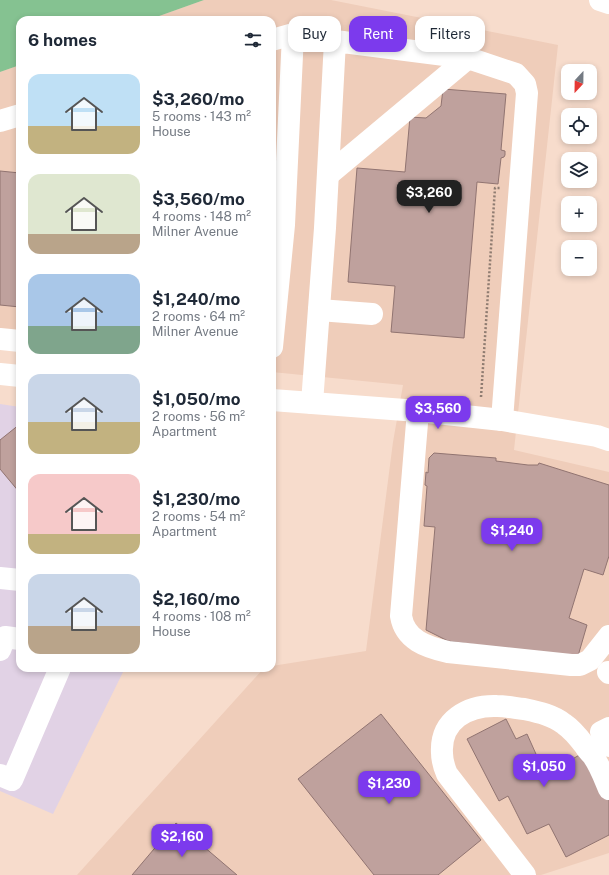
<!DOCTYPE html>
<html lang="en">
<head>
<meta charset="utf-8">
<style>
	:root { --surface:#fff; --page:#f2f2f3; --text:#1f2937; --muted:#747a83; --accent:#7c3aed }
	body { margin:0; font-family:"Public Sans",sans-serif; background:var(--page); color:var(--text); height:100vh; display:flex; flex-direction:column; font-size:15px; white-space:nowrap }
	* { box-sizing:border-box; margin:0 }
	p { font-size:13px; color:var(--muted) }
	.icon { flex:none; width:22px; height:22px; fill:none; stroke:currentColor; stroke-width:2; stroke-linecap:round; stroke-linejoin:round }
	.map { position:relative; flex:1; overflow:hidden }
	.drawer { position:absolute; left:16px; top:16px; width:260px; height:656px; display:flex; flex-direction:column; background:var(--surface); border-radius:12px; box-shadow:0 2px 6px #0003 }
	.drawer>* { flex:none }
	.guide { position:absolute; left:288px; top:16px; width:261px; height:36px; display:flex; gap:8px }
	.needle { width:26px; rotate:202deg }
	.tools { position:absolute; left:561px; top:64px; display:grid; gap:8px }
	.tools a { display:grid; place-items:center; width:36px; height:36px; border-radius:8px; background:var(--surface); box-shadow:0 2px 6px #0003; font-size:20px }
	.price { position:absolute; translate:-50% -34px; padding:0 9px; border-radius:8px; background:var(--accent); color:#fff; font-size:13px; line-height:26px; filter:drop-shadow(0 1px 2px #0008) }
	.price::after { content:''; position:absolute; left:50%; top:24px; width:12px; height:9px; margin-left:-6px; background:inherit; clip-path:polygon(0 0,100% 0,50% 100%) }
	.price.on { background:#222; color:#fff }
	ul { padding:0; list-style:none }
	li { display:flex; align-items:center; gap:12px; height:100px; padding:0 12px }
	li span { display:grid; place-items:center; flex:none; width:112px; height:80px; border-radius:12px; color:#555 }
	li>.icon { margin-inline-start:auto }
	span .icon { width:48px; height:48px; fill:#fffc; stroke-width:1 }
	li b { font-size:17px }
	h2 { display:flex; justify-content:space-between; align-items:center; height:48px; padding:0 12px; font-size:17px }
	.tag { padding:0 14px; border-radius:12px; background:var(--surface); box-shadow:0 2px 6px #0003; font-size:14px; line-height:36px }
	.tag.on { background:var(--accent); color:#fff }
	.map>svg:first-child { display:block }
	.commercial { fill:#e1d2e5 }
	.built { fill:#efcdba }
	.green { fill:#85c291 }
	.building { fill:#bfa19d; stroke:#917471 }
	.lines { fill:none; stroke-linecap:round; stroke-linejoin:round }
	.path { stroke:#8f7c71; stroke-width:2.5; stroke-dasharray:2 2; stroke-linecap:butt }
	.minor { stroke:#fff; stroke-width:22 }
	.highway { stroke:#fff; stroke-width:22 }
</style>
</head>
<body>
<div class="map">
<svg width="609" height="875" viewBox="0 0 609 875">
	<rect width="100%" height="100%" fill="#f7dccc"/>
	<polygon class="commercial" points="0,404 20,407 20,668 125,668 53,814 0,791"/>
	<g class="built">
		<polygon points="204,0 331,0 558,45 514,450 609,472 609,853 541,875 77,875 264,668 272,668 272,666 366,651 393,442 403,385 272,372 272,20 148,20"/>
		<polygon points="20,65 20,346 0,344 0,72"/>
	</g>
	<polygon class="green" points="0,0 204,0 148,20 20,20 20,65 0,72"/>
	<g class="building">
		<polygon points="443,89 506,94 501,150 505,151 505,155 504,157 501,158 498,184 477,182 464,338 391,332 395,286 348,282 357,168 405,172 410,117 426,118 441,106"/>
		<polygon points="272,159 276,159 272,212"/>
		<polygon points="0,171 20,173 20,307 0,305"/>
		<polygon points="20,424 20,493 0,469 0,440"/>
		<polygon points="434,453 496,458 496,461 528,465 538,465 539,463 609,485 609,556 603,575 584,569 569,618 587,625 578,656 568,658 448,641 426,630 435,527 424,526 427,486 425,485 426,472 428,473 429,458"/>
		<polygon points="381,714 481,840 438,875 374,875 298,779"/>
		<polygon points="506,719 516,739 527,734 540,763 552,755 560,766 583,753 609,799 609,835 566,857 549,824 527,834 508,796 499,801 467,739"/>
		<polygon points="176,823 237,875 132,875"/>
	</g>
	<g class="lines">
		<polyline class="path" points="481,397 495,188 501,188"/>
		<g class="minor">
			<polyline points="272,40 293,34 284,225 272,347"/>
			<polyline points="0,121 20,115"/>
			<polyline points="328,175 468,58"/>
			<polyline points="319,310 372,314"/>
			<polyline points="0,339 20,341"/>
			<polyline points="0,374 20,376"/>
			<polyline points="272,400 418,411 502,420 597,436 609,440"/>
			<polyline points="312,403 325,228 335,41 468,58 516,74 525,84 527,93 502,420"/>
			<path d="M418 411 401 616C405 640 426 647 448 652L571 665H580L590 660 609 636"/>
			<polyline points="0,578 20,580"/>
			<polyline points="0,650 5,637 20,639"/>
			<polyline points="608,672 609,673"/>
			<polyline points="609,728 601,732 609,746"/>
			<polyline points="0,775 12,780 60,668"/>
			<path d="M525 875 447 774C444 767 442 760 442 753 440 720 468 705 497 706 506 706 515 708 524 709 538 712 553 715 564 724 573 730 579 738 585 746 587 750 590 752 593 756 600 766 604 777 609 789"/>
		</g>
		<polyline class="highway" points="600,0 609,3"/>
	</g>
</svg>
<div class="tools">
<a><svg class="needle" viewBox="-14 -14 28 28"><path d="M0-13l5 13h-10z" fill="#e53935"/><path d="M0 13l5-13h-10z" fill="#747a83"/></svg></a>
<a><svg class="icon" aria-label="locate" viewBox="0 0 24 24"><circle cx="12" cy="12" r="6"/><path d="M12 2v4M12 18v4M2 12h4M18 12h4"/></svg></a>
<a><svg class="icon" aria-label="layers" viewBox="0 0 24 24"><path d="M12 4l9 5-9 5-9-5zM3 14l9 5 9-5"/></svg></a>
<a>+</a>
<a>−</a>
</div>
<b class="price on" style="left:429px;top:214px">$3,260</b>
<b class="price" style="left:438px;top:430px">$3,560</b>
<b class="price" style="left:512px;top:552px">$1,240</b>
<b class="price" style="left:544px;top:788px">$1,050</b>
<b class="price" style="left:389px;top:805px">$1,230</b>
<b class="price" style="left:182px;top:858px">$2,160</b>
<div class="guide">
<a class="tag">Buy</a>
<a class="tag on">Rent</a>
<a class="tag">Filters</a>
</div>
<section class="drawer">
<h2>6 homes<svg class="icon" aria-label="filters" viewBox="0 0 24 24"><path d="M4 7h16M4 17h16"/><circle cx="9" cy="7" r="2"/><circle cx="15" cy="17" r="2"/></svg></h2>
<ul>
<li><span style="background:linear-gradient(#bfe0f5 65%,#c2b280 0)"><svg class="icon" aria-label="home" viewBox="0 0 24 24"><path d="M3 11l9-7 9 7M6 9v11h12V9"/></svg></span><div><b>$3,260/mo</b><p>5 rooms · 143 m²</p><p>House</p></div></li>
<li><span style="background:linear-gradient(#dfe7d0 75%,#b9a48a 0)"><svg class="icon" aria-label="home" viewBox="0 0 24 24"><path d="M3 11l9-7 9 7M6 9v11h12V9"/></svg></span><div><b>$3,560/mo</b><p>4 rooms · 148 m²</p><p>Milner Avenue</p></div></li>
<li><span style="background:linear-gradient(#a9c7e8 65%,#7fa58c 0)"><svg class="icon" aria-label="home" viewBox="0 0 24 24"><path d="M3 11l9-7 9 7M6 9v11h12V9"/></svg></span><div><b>$1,240/mo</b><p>2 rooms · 64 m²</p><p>Milner Avenue</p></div></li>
<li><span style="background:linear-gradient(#c9d6e8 60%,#c2b280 0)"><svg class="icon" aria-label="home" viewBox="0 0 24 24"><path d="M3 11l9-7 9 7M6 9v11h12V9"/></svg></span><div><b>$1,050/mo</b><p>2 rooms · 56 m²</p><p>Apartment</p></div></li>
<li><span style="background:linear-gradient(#f6c9c9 75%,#c2b280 0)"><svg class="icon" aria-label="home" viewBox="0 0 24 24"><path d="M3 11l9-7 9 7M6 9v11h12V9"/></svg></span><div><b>$1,230/mo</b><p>2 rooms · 54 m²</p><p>Apartment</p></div></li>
<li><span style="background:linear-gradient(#c9d6e8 65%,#b9a48a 0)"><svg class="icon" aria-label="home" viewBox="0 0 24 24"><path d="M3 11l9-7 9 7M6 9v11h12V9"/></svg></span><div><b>$2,160/mo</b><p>4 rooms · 108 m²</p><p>House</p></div></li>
</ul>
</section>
</div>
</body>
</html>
